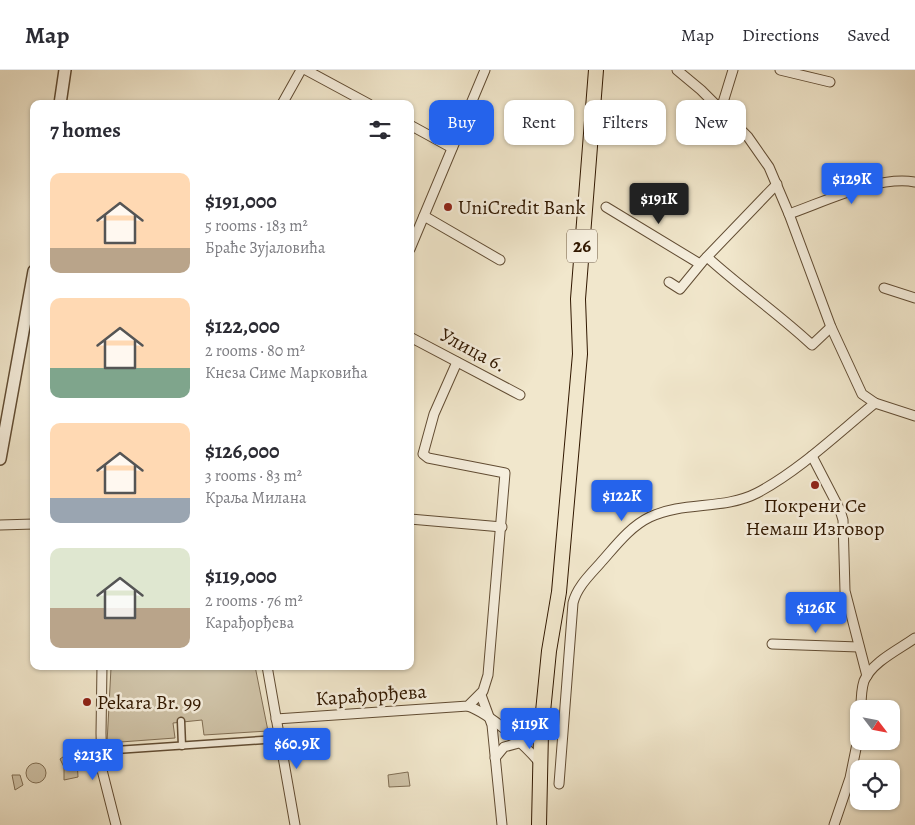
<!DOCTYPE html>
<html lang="en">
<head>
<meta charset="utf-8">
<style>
	:root { --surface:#fff; --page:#f2f2f3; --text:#2b2b33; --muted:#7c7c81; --line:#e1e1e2; --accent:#2563eb }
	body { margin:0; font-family:Alegreya,serif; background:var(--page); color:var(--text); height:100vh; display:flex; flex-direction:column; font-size:19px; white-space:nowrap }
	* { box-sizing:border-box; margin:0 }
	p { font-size:16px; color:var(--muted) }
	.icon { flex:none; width:28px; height:28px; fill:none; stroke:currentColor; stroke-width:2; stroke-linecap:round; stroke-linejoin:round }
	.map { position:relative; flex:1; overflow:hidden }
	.details { position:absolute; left:30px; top:30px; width:384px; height:570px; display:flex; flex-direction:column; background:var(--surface); border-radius:10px; box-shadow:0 1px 4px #0004 }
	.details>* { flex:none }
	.guide { position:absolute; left:429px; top:30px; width:411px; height:45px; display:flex; gap:10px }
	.needle { width:32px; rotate:122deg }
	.controls { position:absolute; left:850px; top:630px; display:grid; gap:10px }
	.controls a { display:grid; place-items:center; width:50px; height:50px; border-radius:10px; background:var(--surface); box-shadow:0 1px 4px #0004; font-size:25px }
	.price { position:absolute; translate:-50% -42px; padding:0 11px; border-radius:5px; background:var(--accent); color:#fff; font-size:16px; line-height:32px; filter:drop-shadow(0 1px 2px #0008) }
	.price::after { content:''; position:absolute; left:50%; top:30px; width:15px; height:11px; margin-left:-8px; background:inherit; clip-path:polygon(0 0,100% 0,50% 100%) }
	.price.active { background:#222; color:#fff }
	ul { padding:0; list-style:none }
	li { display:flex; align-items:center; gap:15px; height:125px; padding:0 20px }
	li span { display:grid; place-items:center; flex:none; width:140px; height:100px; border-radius:10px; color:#555 }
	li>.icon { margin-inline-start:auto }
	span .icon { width:60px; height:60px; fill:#fffc; stroke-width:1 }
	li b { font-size:21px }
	h2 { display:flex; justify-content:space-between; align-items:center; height:60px; padding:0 20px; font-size:21px }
	.pill { padding:0 18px; border-radius:10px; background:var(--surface); box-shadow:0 1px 4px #0004; font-size:18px; line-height:45px }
	.pill.active { background:var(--accent); color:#fff }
	header { display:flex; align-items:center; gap:30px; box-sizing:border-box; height:70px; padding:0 25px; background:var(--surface); border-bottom:1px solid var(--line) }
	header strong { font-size:24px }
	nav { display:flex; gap:28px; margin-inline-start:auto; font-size:18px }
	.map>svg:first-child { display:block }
	.green { fill:#d0c4a9; stroke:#806e54 }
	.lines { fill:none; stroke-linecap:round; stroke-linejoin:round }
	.pedestrian-casing { stroke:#614c33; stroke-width:9 }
	.minor-casing { stroke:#614c33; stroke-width:11 }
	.tertiary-casing { stroke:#614c33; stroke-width:14 }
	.primary-casing { stroke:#311800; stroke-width:16 }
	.pedestrian { stroke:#f6efde; stroke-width:6 }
	.minor { stroke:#f6efde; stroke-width:9 }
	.tertiary { stroke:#f6efde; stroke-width:11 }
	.primary { stroke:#f1e7cc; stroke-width:14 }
	.poi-dot { fill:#8f2418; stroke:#f6efde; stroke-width:2 }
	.labels { text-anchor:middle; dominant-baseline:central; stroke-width:5; stroke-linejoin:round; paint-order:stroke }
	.shield { fill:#f6efde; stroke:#6c5843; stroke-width:1 }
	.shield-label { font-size:19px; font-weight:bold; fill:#311800 }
	.poi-label { font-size:20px; fill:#311800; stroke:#f6efde; text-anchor:start }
	.street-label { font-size:20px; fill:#311800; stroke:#f6efde }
</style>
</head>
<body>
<header>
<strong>Map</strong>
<nav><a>Map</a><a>Directions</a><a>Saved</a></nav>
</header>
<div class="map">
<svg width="915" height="755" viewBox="0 0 915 755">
	<rect width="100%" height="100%" fill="#f1e7cc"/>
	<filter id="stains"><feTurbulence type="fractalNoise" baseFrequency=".004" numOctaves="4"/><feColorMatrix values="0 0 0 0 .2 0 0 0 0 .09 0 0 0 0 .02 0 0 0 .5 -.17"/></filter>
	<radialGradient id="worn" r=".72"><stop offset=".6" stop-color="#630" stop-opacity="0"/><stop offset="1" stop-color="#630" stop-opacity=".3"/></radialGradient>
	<g class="green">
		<polygon points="116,596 255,596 268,661 204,665 202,650 173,653 175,668 107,673 111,598"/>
		<polygon points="81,675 88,695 83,695 75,677"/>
		<polygon points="73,680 77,690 78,707 64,710 64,697 60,689"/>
		<circle cx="36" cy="703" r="10"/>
		<polygon points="408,702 410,716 389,717 388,705"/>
		<polygon points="12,705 20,705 23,715 15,720"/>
	</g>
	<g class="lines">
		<g class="pedestrian-casing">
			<g id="pedestrian">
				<polyline points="181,651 182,676"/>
				<polyline points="101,681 278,669"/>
			</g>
		</g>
		<g class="minor-casing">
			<g id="minor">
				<polyline points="306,0 369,34"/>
				<polyline points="677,0 701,20 748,67 769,97 789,144 831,257 862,324 875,333 915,346"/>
				<polyline points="780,0 830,12"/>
				<polyline points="282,34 301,0"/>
				<polyline points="721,39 733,0"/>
				<polyline points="410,55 452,78"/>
				<polyline points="606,137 700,194"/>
				<path d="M789 144C824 132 878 105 915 112"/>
				<polyline points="424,146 500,190"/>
				<polyline points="410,179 485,0"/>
				<path d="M707 187C741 218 779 244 812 275L831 257"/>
				<polyline points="669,212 680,219 703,191 777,114"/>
				<polyline points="884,218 915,228"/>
				<polyline points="410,267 520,325"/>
				<polyline points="812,386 840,440 843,450 845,521 867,606"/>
				<polyline points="410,449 502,457"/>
				<polyline points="0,455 34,454"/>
				<polyline points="772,574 859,577"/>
				<polyline points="102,596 101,663 102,700 116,755"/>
				<polyline points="267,596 295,755"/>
				<polyline points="481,625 492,655 502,755"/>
				<path d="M468 636C490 644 524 674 539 692"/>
				<path d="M861 639C861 630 861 620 864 611 872 592 898 580 915 568"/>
				<polyline points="276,649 468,636 483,621 488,605 505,403 428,388 423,384 434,344 457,292"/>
				<polyline points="511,666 531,668 541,662"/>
				<polyline points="495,688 504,677 519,673"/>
				<path d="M559 714 573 533C577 516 592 503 603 490 617 474 631 456 650 447 684 431 724 440 757 423 800 400 837 364 875 333"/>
				<polyline points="834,755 850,708 859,664"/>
			</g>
		</g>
		<g class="tertiary-casing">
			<g id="tertiary">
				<polyline points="60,34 65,0"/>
				<polyline points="0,389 34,201"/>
			</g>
		</g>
		<g class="primary-casing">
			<polyline id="primary" points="539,755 541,662 549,581 559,522 580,284 578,229 596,0"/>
		</g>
		<use href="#pedestrian" class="pedestrian"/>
		<use href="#minor" class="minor"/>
		<use href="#tertiary" class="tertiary"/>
		<use href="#primary" class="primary"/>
	</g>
	<g class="poi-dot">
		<circle cx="448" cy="137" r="5"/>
		<circle cx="815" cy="415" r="5"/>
		<circle cx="87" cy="632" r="5"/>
	</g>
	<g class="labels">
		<rect class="shield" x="567" y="159.5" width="30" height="33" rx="4"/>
		<g class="shield-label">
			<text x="582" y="176">26</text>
		</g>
		<g class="poi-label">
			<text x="458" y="137">UniCredit Bank</text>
			<text x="815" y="435" text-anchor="middle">Покрени Се<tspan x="815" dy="23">Немаш Изговор</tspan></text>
			<text x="97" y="632">Pekara Br. 99</text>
		</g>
		<g class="street-label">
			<text transform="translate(473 280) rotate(28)">Улица 6.</text>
			<text transform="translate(371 625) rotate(-4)">Карађорђева</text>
		</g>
	</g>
	<rect width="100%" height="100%" filter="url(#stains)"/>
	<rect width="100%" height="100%" fill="url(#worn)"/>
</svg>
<div class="controls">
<a><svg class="needle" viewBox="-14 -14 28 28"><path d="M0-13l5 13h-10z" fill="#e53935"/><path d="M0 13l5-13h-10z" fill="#7c7c81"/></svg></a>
<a><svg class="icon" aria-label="locate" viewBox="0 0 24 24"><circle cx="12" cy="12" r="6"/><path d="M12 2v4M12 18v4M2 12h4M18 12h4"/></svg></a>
</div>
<b class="price" style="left:852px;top:135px">$129K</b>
<b class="price active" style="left:659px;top:155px">$191K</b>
<b class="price" style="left:622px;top:452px">$122K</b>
<b class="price" style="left:816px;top:564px">$126K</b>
<b class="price" style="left:530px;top:680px">$119K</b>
<b class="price" style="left:297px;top:700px">$60.9K</b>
<b class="price" style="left:93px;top:711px">$213K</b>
<div class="guide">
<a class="pill active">Buy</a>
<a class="pill">Rent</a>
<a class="pill">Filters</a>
<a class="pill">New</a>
</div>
<section class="details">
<h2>7 homes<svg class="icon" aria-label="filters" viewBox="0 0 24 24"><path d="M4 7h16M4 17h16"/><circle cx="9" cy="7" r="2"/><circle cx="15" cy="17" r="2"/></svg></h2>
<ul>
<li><span style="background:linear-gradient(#ffd9b3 75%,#b9a48a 0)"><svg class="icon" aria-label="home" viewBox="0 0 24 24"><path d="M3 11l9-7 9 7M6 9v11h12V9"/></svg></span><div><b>$191,000</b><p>5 rooms · 183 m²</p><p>Браће Зујаловића</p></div></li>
<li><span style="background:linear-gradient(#ffd9b3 70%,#7fa58c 0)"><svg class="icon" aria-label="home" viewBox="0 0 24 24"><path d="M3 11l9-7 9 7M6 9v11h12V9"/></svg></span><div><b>$122,000</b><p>2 rooms · 80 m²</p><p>Кнеза Симе Марковића</p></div></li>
<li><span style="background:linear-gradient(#ffd9b3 75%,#9aa5b1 0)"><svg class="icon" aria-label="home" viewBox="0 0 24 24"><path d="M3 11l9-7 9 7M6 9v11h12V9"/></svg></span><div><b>$126,000</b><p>3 rooms · 83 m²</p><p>Краља Милана</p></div></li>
<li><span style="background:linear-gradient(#dfe7d0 60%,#b9a48a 0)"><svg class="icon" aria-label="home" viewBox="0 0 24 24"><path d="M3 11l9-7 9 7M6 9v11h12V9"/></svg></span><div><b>$119,000</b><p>2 rooms · 76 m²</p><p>Карађорђева</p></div></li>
</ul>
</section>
</div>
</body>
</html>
